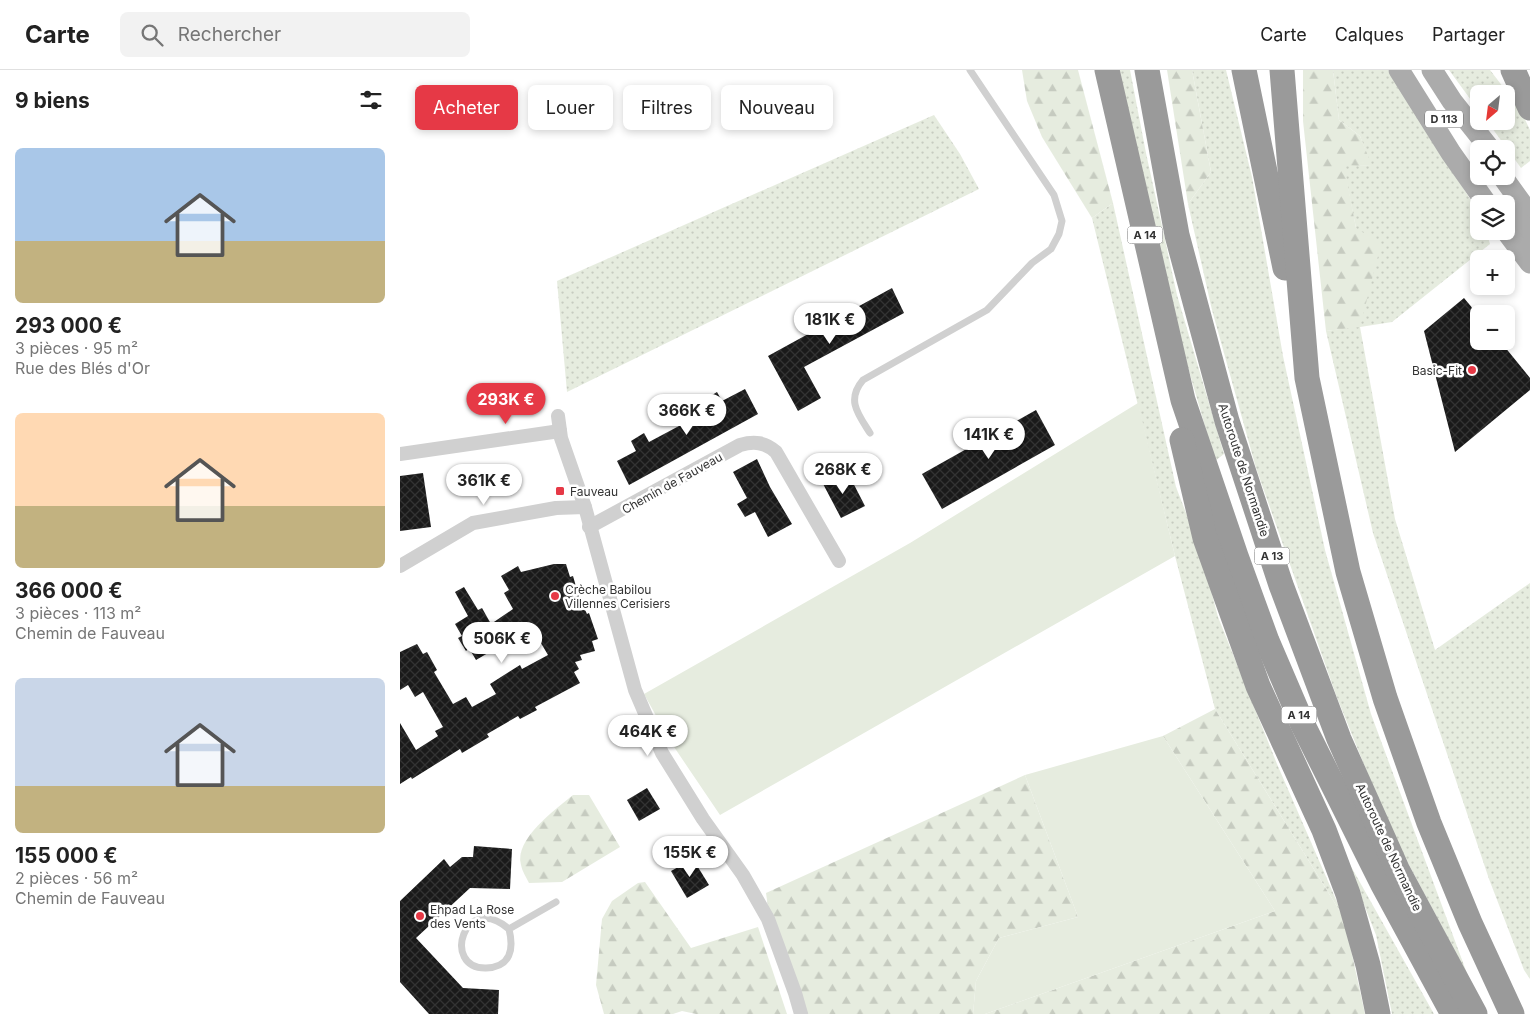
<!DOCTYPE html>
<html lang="fr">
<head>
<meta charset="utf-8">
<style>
	:root { --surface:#fff; --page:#f2f2f2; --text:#222; --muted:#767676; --line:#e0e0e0; --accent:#e63946 }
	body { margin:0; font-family:Inter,sans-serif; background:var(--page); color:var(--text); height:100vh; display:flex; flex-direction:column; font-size:19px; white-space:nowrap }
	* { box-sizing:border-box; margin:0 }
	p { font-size:16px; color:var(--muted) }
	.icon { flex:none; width:28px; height:28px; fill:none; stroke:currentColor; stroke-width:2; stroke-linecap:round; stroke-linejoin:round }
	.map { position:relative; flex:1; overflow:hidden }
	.panel { display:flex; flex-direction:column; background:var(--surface); width:400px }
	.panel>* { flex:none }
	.guide { position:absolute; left:15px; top:15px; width:475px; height:45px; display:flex; gap:10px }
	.needle { width:32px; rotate:208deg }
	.controls { position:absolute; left:1070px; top:15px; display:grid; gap:10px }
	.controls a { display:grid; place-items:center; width:45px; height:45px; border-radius:8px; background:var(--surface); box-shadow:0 2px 8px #0003; font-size:25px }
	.price { position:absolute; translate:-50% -42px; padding:0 11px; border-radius:18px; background:#fff; color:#222; font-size:16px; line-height:32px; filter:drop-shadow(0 1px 2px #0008) }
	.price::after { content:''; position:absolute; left:50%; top:30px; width:15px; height:11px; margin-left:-8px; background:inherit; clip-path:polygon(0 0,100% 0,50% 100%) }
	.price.on { background:var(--accent); color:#fff }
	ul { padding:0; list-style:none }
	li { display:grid; align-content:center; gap:10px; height:265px; padding:0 15px }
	li span { display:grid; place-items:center; height:155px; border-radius:8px; color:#555 }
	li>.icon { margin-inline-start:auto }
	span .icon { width:90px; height:90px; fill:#fffc; stroke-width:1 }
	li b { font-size:21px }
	h2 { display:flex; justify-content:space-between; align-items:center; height:60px; padding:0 15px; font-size:21px }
	.pill { padding:0 18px; border-radius:8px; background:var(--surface); box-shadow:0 2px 8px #0003; font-size:18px; line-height:45px }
	.pill.on { background:var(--accent); color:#fff }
	header { display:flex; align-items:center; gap:30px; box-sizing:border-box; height:70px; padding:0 25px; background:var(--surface); border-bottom:1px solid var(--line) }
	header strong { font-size:24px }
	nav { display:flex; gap:28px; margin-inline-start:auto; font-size:18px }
	.search { width:350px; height:45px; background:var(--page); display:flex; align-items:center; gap:12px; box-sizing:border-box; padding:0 18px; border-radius:8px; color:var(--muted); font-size:19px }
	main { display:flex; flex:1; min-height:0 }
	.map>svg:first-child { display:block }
	.grass { fill:url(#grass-dots) }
	.forest { fill:url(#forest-firs) }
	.garden { fill:#e6ecdf }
	.building { fill:url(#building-cross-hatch) }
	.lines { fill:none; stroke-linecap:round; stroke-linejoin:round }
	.service { stroke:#d0d0d0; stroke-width:7 }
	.minor { stroke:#d0d0d0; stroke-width:14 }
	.primary { stroke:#ababab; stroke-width:21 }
	.motorway { stroke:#9a9a9a; stroke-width:25 }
	.poi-dot { fill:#e63946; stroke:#fff; stroke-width:2 }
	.labels { text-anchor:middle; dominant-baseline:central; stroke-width:5; stroke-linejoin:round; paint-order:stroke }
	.shield { fill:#fff; stroke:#707070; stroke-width:1 }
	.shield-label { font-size:11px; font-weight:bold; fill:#333 }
	.poi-label { font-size:12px; fill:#333; stroke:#fff; text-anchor:start }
	.street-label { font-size:12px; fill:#333; stroke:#fff }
</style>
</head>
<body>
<header>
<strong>Carte</strong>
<div class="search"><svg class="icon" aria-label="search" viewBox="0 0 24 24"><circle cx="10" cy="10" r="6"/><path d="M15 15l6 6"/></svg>Rechercher</div>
<nav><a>Carte</a><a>Calques</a><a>Partager</a></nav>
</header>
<main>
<section class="panel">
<h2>9 biens<svg class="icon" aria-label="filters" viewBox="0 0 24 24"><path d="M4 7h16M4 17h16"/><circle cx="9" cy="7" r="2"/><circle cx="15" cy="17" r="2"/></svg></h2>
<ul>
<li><span style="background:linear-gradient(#a9c7e8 60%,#c2b280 0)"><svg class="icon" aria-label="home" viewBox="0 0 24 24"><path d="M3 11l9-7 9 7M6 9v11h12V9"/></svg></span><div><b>293 000 €</b><p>3 pièces · 95 m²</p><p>Rue des Blés d'Or</p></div></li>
<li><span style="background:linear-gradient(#ffd9b3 60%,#c2b280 0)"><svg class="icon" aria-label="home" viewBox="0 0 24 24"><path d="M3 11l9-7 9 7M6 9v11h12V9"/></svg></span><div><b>366 000 €</b><p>3 pièces · 113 m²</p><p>Chemin de Fauveau</p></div></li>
<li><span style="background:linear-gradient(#c9d6e8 70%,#c2b280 0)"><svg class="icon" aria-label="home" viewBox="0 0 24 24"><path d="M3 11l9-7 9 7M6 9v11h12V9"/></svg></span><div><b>155 000 €</b><p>2 pièces · 56 m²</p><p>Chemin de Fauveau</p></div></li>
</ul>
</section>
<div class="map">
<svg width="1130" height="944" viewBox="0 0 1130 944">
	<defs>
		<pattern id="grass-dots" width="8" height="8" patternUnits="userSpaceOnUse" patternTransform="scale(1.25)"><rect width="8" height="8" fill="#e6ecdf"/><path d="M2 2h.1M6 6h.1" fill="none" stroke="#c6cbc0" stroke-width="1.8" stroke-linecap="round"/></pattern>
		<pattern id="forest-firs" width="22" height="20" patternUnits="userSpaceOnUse" patternTransform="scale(1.25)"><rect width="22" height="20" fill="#e6ecdf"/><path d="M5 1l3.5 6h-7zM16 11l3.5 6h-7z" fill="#c6cbc0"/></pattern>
		<pattern id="building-cross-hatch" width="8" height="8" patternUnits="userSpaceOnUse" patternTransform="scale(1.25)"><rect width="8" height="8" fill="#1a1a1a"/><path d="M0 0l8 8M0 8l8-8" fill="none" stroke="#333"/></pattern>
	</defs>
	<rect width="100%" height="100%" fill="#fff"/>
	<g class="grass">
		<polygon points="717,0 730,0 746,83 777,225 824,384 815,391 766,221"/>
		<polygon points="792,0 826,0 852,107 883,286 925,480 971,644 1068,906 990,759 936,625 856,398 812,240 788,134 811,102"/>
		<polygon points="933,0 988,0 1079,143 1079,161 1086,161 1090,174 992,252 960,257 995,449 1035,580 1130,513 1130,909 1124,900 1089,809 973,463 926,261 960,256 956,158 943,94 971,96 960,66 939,50"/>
		<polygon points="1049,0 1090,0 1120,39 1130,60 1130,91 1121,98 1087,51 1106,51 1106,24 1079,24 1079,41"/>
		<polygon points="534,45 560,84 579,119 167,322 157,211"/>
		<polygon points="713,133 776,417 800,479 818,547 877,694 944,848 815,639 775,486 692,148"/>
		<polygon points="944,784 1034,944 992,944 976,865"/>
	</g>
	<g class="forest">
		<polygon points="622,0 678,0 713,133 692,148 642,67 627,31"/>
		<polygon points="767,0 792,0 811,102 788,134"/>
		<polygon points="903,0 933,0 939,50 960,66 972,96 944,95 956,158 981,174 960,257 926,261 903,51"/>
		<polygon points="815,639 944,848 965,944 585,944 875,841 763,666"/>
		<polygon points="625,705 678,847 599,868 576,911 573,944 405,944 371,858 366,823"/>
		<path d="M173 725H189L220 777 162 812 129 813C126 807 122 801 121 795 114 769 156 739 173 725Z"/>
		<polygon points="245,812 291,878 358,857 387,944 296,944 282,941 273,944 204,944 196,915 202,849 212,831 238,813"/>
	</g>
	<g class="garden">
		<polygon points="738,333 775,486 320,745 270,671 244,624 510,473"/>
		<polygon points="763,666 875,841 585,944 573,944 576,911 599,868 678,847 625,705"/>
	</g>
	<g class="building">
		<polygon points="492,218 504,243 404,297 421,328 398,341 368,286"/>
		<polygon points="1064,228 1079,246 1079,271 1100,271 1130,308 1130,320 1055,382 1024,261"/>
		<polygon points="345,319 358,344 229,415 217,391 236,381 231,371 244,363 249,372 309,340 304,330 317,322 322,331"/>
		<polygon points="636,340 655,375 542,439 522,404"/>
		<polygon points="357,389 370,417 392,454 368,467 355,442 345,447 337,434 347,428 333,402"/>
		<polygon points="23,403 31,457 0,461 0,406"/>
		<polygon points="435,403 439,411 449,405 465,436 441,448 421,410"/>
		<polygon points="154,494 166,494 170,507 173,506 179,527 187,544 189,543 198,569 192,571 195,581 180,585 182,590 175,592 179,599 174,602 180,613 135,637 137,640 120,649 118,646 87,664 89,667 62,683 60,679 12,709 11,707 0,714 0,653 16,680 38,666 35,661 43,657 23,622 15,627 8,615 0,620 0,582 17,574 23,584 27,582 37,600 34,602 53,634 66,627 72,637 96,624 90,614 120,595 122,599 148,585 135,563 129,566 122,555 96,570 100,576 76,590 69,578 66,581 58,568 62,566 55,554 68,546 55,522 64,517 78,540 82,538 91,554 113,539 104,523 109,520 101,506 118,496 121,502"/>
		<polygon points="247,718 260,739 239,751 227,730"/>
		<polygon points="74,776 112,779 110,819 70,818 16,868 63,918 99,920 98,944 29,944 0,912 0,831 44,789 50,797 62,787 73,787"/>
		<polygon points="293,789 309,815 287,828 271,801"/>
	</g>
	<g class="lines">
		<g class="service">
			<path d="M470 363C458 344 446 330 463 310L587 240 632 193 651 179 659 164 662 151 654 125 570 0"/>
			<path d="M109 859C114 879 111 897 86 898 41 899 64 820 109 859L156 832"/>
		</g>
		<g class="minor">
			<polyline points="158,346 161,368 185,437 235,620 262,683 303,749 343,805 368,849 395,923 401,944"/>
			<polyline points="0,384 160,361"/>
			<path d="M189 457 340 375C354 371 365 372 376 382L439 491"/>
			<polyline points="0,496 73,453 156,438 185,437"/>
		</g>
		<g class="primary">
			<polyline points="999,0 1051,83 1087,134"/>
			<polyline points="1032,0 1052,31 1090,79"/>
			<polyline points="1102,106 1130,145"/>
			<polyline points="1106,135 1130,166"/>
			<polyline points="1106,161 1130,193"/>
		</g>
		<g class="motorway">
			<polyline points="707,0 783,330 836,486 867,571 903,655 982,813 1053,944"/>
			<polyline points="747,0 777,165 827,351 881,515 939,669 998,801 1075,944"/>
			<polyline points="844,0 885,198"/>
			<polyline points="882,0 907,308 948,502 985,628 1029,753 1070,853 1112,944"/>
			<polyline points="1113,0 1130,38"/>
			<polyline points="782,370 805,468 858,616 924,760 948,824 968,895 978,944"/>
		</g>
	</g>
	<g class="poi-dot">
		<circle cx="1072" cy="300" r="5"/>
		<rect x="155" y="416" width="10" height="10" rx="2.5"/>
		<circle cx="155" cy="526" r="5"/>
		<circle cx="20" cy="846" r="5"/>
	</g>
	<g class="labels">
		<g class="shield">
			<rect x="1025" y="40.5" width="38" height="17" rx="4"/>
			<rect x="727.5" y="156.5" width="35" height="17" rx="4"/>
			<rect x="854.5" y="477.5" width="35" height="17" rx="4"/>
			<rect x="881.5" y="636.5" width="35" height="17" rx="4"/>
		</g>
		<g class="shield-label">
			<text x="1044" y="49">D 113</text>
			<text x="745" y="165">A 14</text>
			<text x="872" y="486">A 13</text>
			<text x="899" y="645">A 14</text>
		</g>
		<g class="poi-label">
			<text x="1062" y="300" text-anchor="end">Basic-Fit</text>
			<text x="170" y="421">Fauveau</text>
			<text x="165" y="519">Crèche Babilou<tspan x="165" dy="14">Villennes Cerisiers</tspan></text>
			<text x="30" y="839">Ehpad La Rose<tspan x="30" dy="14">des Vents</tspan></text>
		</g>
		<g class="street-label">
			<text transform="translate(844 400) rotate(72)">Autoroute de Normandie</text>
			<text transform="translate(272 413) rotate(-29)">Chemin de Fauveau</text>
			<text transform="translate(989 777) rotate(65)">Autoroute de Normandie</text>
		</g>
	</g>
</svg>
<div class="controls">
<a><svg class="needle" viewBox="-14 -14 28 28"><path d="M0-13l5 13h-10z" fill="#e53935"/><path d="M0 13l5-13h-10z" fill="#767676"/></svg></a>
<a><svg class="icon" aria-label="locate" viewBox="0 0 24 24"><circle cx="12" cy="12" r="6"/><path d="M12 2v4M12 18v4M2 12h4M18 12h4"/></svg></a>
<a><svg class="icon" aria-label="layers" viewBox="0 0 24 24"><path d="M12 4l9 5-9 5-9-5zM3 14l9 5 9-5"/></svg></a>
<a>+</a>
<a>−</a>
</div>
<b class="price" style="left:430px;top:275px">181K €</b>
<b class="price on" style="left:106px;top:355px">293K €</b>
<b class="price" style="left:287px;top:366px">366K €</b>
<b class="price" style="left:589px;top:390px">141K €</b>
<b class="price" style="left:443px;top:425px">268K €</b>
<b class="price" style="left:84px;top:436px">361K €</b>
<b class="price" style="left:102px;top:594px">506K €</b>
<b class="price" style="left:248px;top:687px">464K €</b>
<b class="price" style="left:290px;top:808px">155K €</b>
<div class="guide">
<a class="pill on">Acheter</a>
<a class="pill">Louer</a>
<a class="pill">Filtres</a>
<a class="pill">Nouveau</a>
</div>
</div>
</main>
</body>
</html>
